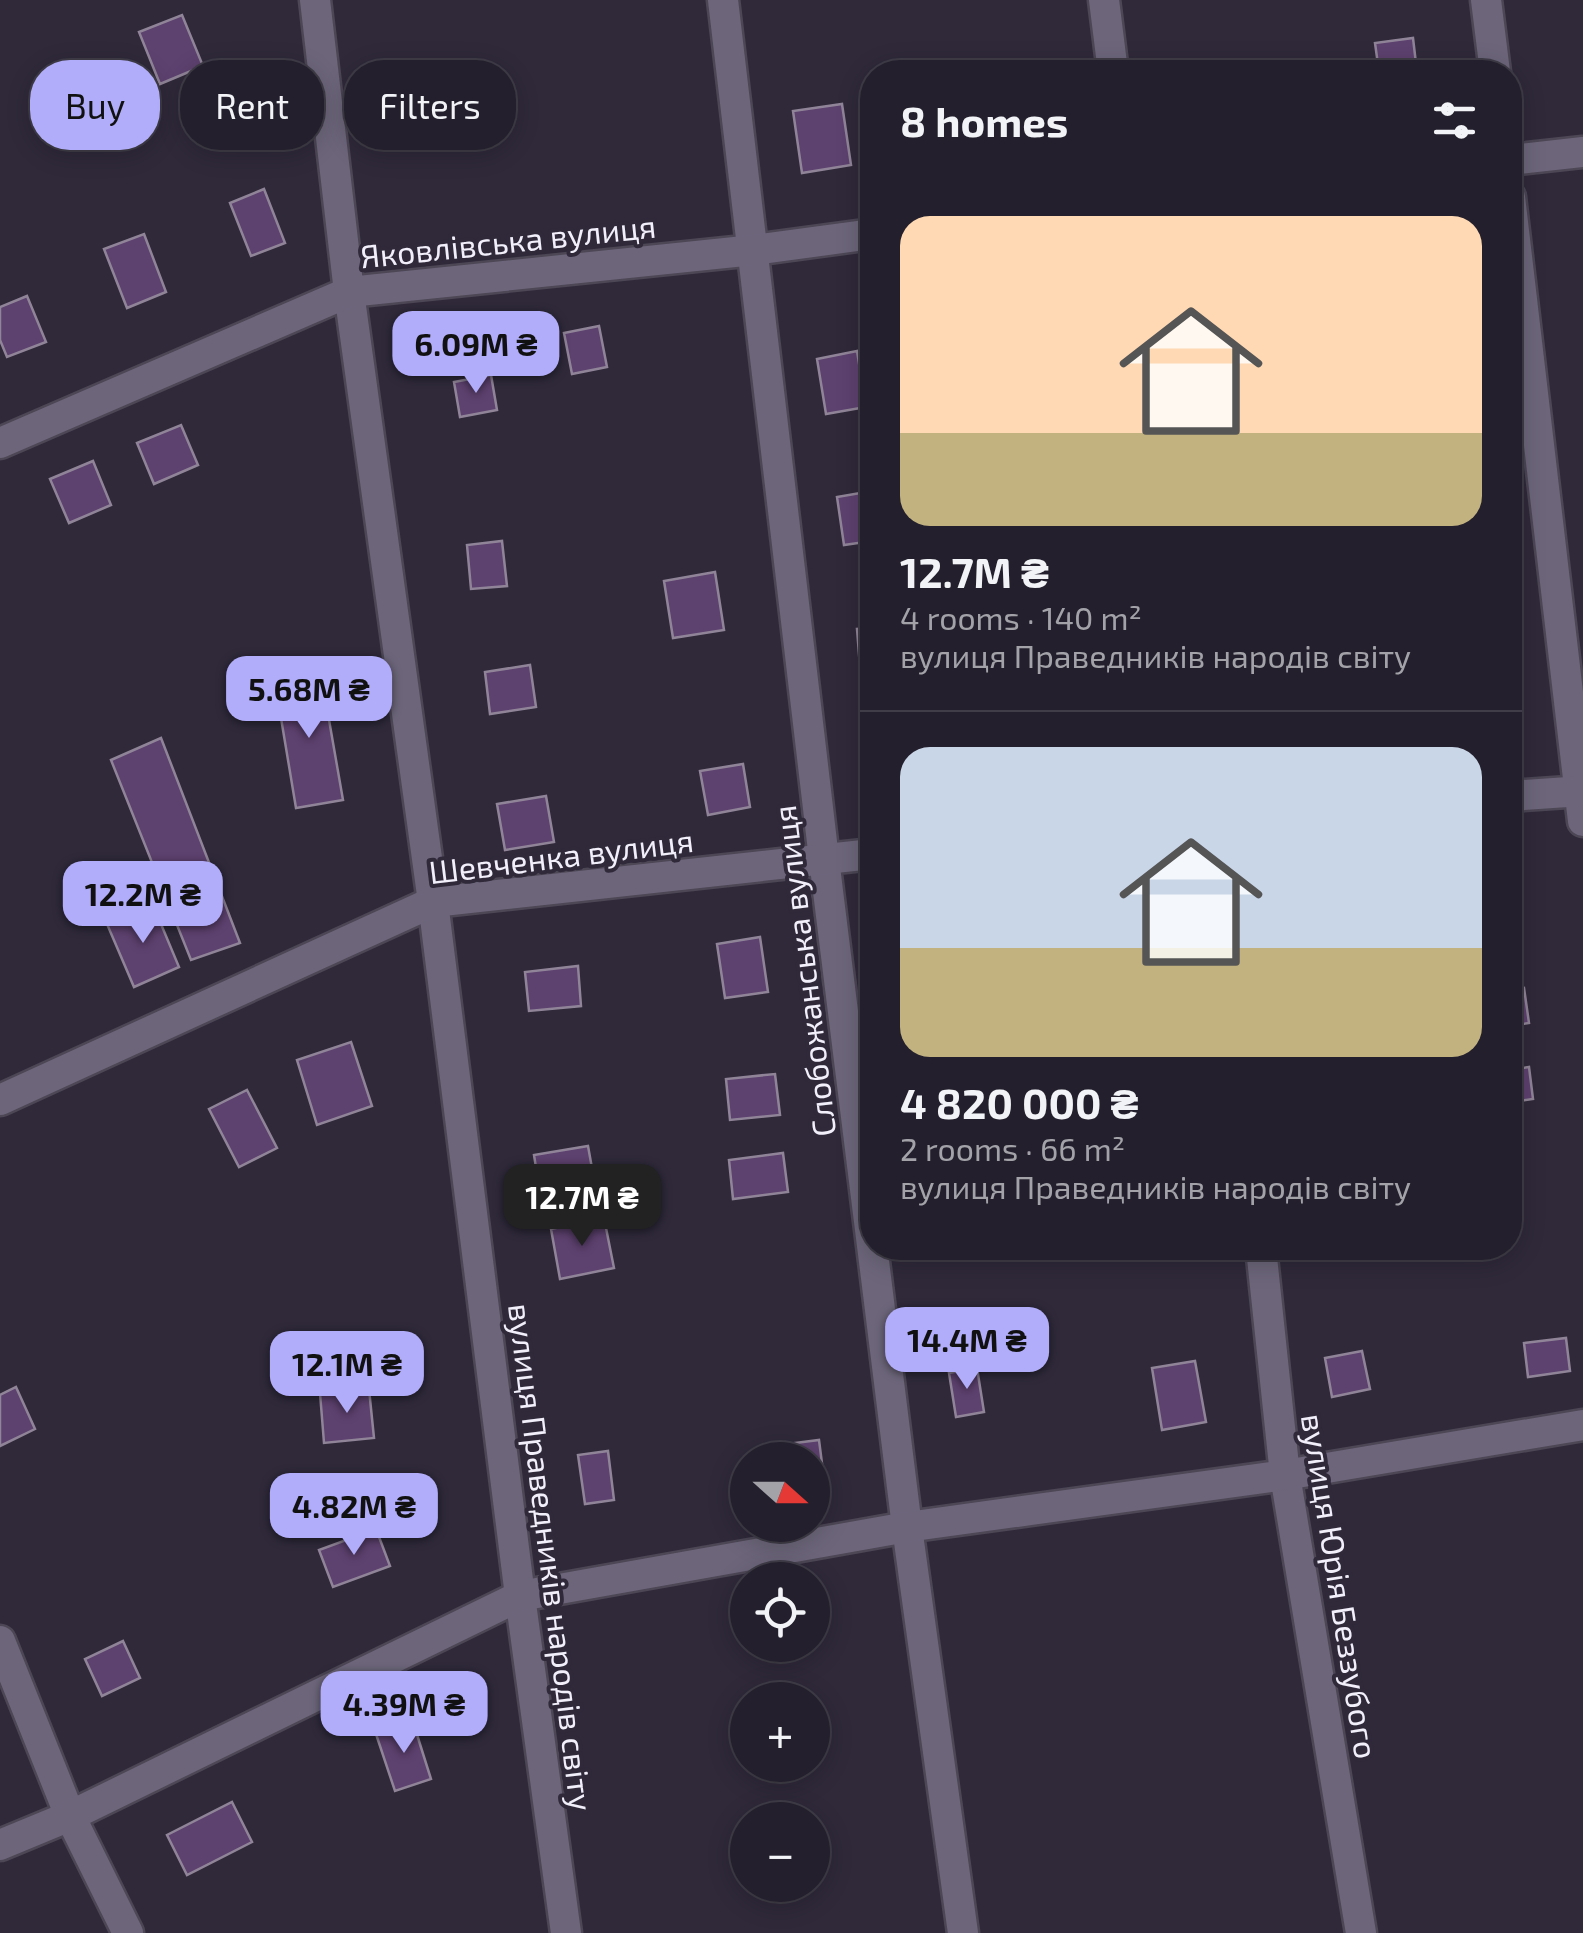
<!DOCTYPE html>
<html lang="en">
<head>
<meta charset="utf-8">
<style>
	:root { --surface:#231f2c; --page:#2b2734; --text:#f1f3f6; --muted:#a3a2a9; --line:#403d48; --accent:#b1adfa }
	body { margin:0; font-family:"Exo 2",sans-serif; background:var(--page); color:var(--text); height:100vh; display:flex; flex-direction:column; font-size:38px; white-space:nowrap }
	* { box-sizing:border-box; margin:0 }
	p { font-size:32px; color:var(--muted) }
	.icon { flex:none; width:55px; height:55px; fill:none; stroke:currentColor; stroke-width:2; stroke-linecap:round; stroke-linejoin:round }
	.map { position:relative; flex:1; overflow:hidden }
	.panel { position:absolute; left:860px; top:60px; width:662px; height:1200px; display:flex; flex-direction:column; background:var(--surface); border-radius:40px; box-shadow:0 5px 25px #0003,0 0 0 2px var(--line) }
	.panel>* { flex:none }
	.banner { position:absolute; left:30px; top:60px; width:680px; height:90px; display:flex; gap:20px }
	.needle { width:65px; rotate:111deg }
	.controls { position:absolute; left:730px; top:1442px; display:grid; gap:20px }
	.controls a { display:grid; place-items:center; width:100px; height:100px; border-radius:50%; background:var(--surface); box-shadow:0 5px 25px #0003,0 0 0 2px var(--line); font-size:50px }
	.price { position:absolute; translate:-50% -85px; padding:0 22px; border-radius:20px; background:var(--accent); color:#111; font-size:32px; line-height:65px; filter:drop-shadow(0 2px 5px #0008) }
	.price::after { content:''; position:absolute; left:50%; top:60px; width:30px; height:22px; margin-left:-15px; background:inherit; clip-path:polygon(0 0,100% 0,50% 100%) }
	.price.current { background:#222; color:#fff }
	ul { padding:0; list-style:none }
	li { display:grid; align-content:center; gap:20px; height:530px; padding:0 40px }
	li+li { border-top:2px solid var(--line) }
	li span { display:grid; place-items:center; height:310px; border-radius:30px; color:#555 }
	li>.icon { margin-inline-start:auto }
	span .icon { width:180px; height:180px; fill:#fffc; stroke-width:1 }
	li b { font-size:42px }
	h2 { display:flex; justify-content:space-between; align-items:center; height:120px; padding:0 40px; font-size:42px }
	.chip { padding:0 35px; border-radius:40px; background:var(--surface); box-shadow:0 5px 25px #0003,0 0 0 2px var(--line); font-size:35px; line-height:90px }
	.chip.current { background:var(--accent); color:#111 }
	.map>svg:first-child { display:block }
	.building { fill:#5d416f; stroke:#908598; stroke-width:2.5 }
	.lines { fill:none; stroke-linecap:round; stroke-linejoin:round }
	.street-casing { stroke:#4c4655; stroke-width:35 }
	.street { stroke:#6d667b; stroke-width:30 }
	.labels { text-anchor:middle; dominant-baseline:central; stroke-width:8; stroke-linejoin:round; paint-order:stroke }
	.street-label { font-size:32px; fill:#f2effa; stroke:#2f293a }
</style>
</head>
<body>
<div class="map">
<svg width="1583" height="1933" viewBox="0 0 1583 1933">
	<rect width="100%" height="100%" fill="#2f293a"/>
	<g class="building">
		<polygon points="182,15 203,66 160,84 139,32"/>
		<polygon points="1413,38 1417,72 1379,72 1375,43"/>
		<polygon points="842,104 851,165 802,173 793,111"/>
		<polygon points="264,189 285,243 251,256 230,203"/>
		<polygon points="144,234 166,292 127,308 104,249"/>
		<polygon points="27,296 46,342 7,357 0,340 0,307"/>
		<polygon points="599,326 607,367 572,374 564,333"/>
		<polygon points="857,351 866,407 826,414 817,359"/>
		<polygon points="491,375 497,410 460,417 454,382"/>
		<polygon points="181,425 198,465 154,484 137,443"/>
		<polygon points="93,461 111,505 69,523 50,479"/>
		<polygon points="872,491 872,541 844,545 837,497"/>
		<polygon points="502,541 507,586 471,589 467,545"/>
		<polygon points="715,572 724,630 673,638 664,581"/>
		<polygon points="872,628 872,666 860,667 857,629"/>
		<polygon points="530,665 536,707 490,714 485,672"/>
		<polygon points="321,674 343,800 296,808 275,682"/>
		<polygon points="872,678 872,721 865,721 861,679"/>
		<polygon points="161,738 240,943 191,960 111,760"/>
		<polygon points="743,764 750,807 708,815 700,771"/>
		<polygon points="546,796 554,842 505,850 497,804"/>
		<polygon points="153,905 179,967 134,987 107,924"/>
		<polygon points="1515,932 1521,969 1510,971 1510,933"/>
		<polygon points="760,937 768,992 725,998 717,944"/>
		<polygon points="578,966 581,1006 529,1011 525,972"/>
		<polygon points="1524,988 1529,1023 1510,1026 1510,990"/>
		<polygon points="351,1042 372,1106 317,1125 297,1060"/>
		<polygon points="1529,1067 1533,1099 1510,1102 1510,1070"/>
		<polygon points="775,1074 780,1115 730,1120 726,1079"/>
		<polygon points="247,1090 277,1148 239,1167 209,1109"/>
		<polygon points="588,1146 597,1196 542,1205 534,1155"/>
		<polygon points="783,1153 788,1192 733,1199 729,1160"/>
		<polygon points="604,1218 614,1268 560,1279 551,1229"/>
		<polygon points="1566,1338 1570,1371 1528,1377 1524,1343"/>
		<polygon points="1362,1351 1370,1389 1332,1397 1325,1358"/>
		<polygon points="1195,1361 1206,1422 1162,1430 1152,1368"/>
		<polygon points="977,1368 984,1412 956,1417 949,1373"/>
		<polygon points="16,1387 35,1429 0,1446 0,1395"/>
		<polygon points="369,1389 374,1438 324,1443 320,1393"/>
		<polygon points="819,1440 823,1471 812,1472 812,1460 781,1460 779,1445"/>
		<polygon points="608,1451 614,1500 585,1504 578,1455"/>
		<polygon points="376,1529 390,1566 333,1587 319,1550"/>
		<polygon points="123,1641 140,1678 102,1696 85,1659"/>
		<polygon points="413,1722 431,1779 395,1791 376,1734"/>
		<polygon points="232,1802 252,1842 187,1875 167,1835"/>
	</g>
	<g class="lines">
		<g class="street-casing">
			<g id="street">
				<polyline points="315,0 349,292 433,902 520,1596 566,1933"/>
				<polyline points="723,0 824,859 907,1527 963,1933"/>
				<polyline points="1104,0 1113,72"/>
				<polyline points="1486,0 1495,72"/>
				<polyline points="1510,160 1583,152"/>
				<polyline points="1510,197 1583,821"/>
				<polyline points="0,443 349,292 754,250 872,234"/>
				<polyline points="1510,796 1583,791"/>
				<polyline points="0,1100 433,902 872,854"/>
				<polyline points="1261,1248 1285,1475 1361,1933"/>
				<polyline points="0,1641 70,1816 128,1933"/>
				<polyline points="0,1845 70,1816 520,1596 907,1527 1285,1475 1583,1425"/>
			</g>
		</g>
		<use href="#street" class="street"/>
	</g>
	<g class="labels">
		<g class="street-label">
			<text transform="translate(508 240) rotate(-6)">Яковлівська вулиця</text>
			<text transform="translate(561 855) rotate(-7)">Шевченка вулиця</text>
			<text transform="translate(803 971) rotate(-97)">Слобожанська вулиця</text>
			<text transform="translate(552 1557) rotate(83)">вулиця Праведників народів світу</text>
			<text transform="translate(1341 1586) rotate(81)">вулиця Юрія Беззубого</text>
		</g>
	</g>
</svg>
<div class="controls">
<a><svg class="needle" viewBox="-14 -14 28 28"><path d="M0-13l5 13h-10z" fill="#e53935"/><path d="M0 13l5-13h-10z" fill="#a3a2a9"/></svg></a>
<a><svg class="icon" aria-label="locate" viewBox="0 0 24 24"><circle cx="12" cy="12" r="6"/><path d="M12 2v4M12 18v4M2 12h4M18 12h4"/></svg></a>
<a>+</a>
<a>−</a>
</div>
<b class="price" style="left:476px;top:396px">6.09M ₴</b>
<b class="price" style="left:309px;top:741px">5.68M ₴</b>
<b class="price" style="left:143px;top:946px">12.2M ₴</b>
<b class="price current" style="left:582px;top:1249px">12.7M ₴</b>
<b class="price" style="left:967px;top:1392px">14.4M ₴</b>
<b class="price" style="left:347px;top:1416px">12.1M ₴</b>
<b class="price" style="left:354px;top:1558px">4.82M ₴</b>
<b class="price" style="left:404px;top:1756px">4.39M ₴</b>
<div class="banner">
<a class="chip current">Buy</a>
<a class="chip">Rent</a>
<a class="chip">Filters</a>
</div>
<section class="panel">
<h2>8 homes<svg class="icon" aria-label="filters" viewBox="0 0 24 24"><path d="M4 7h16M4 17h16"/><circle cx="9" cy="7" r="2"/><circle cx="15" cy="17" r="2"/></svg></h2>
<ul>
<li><span style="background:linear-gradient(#ffd9b3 70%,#c2b280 0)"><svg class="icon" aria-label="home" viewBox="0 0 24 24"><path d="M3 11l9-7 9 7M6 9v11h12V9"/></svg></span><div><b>12.7M ₴</b><p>4 rooms · 140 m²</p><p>вулиця Праведників народів світу</p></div></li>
<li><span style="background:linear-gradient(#c9d6e8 65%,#c2b280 0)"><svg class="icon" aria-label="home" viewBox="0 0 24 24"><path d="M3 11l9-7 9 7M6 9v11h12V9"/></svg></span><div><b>4 820 000 ₴</b><p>2 rooms · 66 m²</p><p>вулиця Праведників народів світу</p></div></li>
</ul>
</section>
</div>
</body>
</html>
